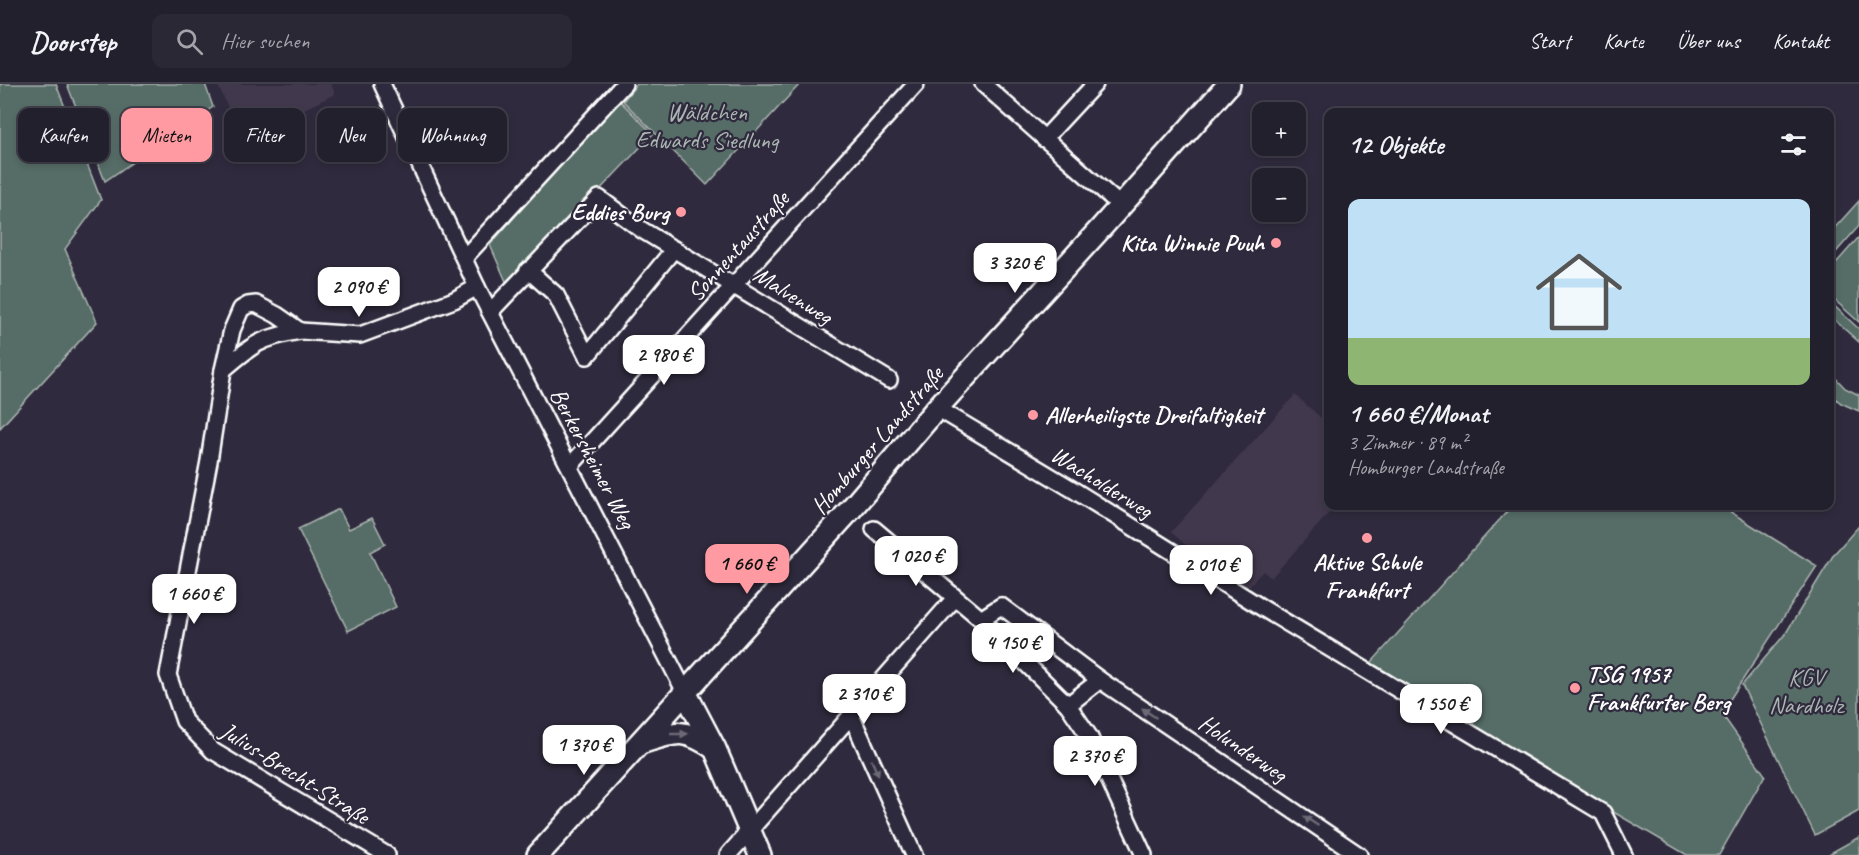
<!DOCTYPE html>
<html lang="de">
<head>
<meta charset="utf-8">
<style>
	:root { --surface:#23202e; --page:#2b2836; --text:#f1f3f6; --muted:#a3a3aa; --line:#403e4a; --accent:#ff9aa2 }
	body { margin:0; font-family:Caveat,sans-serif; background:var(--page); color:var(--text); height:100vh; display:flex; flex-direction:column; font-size:22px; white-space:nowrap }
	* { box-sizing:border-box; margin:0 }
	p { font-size:20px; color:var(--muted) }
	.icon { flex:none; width:33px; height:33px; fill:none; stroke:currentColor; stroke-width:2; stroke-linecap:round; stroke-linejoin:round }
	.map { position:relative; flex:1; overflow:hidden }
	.panel { position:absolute; left:1324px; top:24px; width:510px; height:402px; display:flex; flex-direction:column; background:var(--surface); border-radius:12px; box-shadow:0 3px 9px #0003,0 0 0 2px var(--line) }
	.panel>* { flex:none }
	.banner { position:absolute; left:18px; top:24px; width:570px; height:54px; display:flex; gap:12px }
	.fabs { position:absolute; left:1252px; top:18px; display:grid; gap:12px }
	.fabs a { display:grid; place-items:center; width:54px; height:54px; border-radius:12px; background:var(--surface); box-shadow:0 3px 9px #0003,0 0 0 2px var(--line); font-size:30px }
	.price { position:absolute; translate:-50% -51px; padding:0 14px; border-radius:12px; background:#fff; color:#222; font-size:20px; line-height:39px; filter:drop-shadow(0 2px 3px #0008) }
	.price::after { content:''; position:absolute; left:50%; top:36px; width:18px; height:14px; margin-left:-9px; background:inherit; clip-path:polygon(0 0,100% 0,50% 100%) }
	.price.active { background:var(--accent); color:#111 }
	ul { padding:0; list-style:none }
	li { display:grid; align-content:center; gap:12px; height:318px; padding:0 24px }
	li span { display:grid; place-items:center; height:186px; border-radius:12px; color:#555 }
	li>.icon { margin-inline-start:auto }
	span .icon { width:108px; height:108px; fill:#fffc; stroke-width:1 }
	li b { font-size:26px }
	h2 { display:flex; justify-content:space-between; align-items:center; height:72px; padding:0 24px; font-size:26px }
	.tag { padding:0 21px; border-radius:12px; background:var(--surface); box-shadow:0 3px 9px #0003,0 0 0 2px var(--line); font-size:21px; line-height:54px }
	.tag.active { background:var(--accent); color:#111 }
	header { display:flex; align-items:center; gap:36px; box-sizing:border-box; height:84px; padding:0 30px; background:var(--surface); border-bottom:2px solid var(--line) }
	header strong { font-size:28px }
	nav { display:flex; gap:33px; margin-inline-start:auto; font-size:21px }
	.search { width:420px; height:54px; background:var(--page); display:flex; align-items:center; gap:15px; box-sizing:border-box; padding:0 21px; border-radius:12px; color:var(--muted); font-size:22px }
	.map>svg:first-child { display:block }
	.built { fill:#42394e }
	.green { fill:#576c66; stroke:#abb6b2; stroke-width:1.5 }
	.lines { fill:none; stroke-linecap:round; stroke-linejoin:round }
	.street-casing { stroke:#fff; stroke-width:20 }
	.secondary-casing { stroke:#fff; stroke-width:26 }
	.street { stroke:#2f2a3d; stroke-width:15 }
	.secondary { stroke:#2f2a3d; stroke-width:21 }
	.oneway { fill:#6d6a77 }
	.poi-dot { fill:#ff9aa2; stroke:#2f2a3d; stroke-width:2 }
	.labels { text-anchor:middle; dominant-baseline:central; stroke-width:4.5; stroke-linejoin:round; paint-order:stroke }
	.park-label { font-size:24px; fill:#abb6b2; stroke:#2f2a3d }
	.poi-label { font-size:24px; font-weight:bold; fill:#fff; stroke:#2f2a3d; text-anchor:end }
	.street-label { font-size:24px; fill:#fff; stroke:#2f2a3d }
</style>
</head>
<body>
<header>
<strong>Doorstep</strong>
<div class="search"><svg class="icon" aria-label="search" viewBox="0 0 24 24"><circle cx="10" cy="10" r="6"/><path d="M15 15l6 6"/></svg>Hier suchen</div>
<nav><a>Start</a><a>Karte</a><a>Über uns</a><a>Kontakt</a></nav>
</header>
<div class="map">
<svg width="1859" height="771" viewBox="0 0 1859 771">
	<rect width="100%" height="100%" fill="#2f2a3d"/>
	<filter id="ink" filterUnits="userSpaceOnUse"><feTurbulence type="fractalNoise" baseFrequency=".0167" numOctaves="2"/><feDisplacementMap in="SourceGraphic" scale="12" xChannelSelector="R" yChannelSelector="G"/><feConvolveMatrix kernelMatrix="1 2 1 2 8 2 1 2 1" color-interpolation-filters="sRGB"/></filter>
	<g filter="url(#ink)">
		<g class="built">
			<polygon points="217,0 331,0 335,10 243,55"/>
			<polygon points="1295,311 1329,341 1329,422 1335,422 1271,494 1263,487 1247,504 1185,467 1188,463 1171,448"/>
		</g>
		<g class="green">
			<polygon points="0,0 56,0 101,116 65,165 97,238 0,344"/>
			<polygon points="67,0 205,0 213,23 105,97"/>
			<polygon points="637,0 800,0 707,101 623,17"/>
			<polygon points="618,15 653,50 508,202 490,161"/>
			<polygon points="1859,117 1859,142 1830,175 1830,149"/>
			<polygon points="1859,153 1859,238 1830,212 1830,186"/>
			<polygon points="1830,218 1859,245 1859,258 1830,232"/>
			<polygon points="1830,288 1845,304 1859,311 1859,327 1841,319 1830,310"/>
			<polygon points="1512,422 1721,422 1817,482 1721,629 1765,691 1719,771 1687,771 1610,726 1371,579"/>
			<polygon points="339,425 349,445 372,434 385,460 370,468 396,523 348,547 298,445"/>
			<polygon points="1859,442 1859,727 1815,751 1742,601 1786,549 1834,470"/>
			<polygon points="1859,753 1859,771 1827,771"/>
		</g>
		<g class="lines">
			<g class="street-casing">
				<g id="street">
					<polyline points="382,0 477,203 685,608"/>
					<polyline points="983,0 1121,122"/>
					<polyline points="1044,55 1095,0"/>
					<polyline points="464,174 624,0"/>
					<polyline points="528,186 556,211 587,272 674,165"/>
					<polyline points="490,228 599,114 642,146 889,296"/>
					<path d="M300 247C260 254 253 260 223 286L209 377 168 591 184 637 213 667 387 771"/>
					<polyline points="223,286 232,246 241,225 248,221 256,220 277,231 300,247 360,251 454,216 477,203"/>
					<polyline points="937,324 1072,405 1264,525 1603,729 1624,771"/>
					<polyline points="570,382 916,0"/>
					<polyline points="874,445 981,535 1068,621 1089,652 1144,771"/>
					<polyline points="981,535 1001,522 1100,596"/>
					<polyline points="1068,621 1100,596 1359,771"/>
					<polyline points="851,631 914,771"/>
					<polyline points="728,771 955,514"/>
				</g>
			</g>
			<g class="secondary-casing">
				<g id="secondary">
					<polyline points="685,608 715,665 760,771"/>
					<path d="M640 659C676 648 682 643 714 664"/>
					<polyline points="538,771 730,559 851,425 937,324 1101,144 1229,0"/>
				</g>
			</g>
			<use href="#street" class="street"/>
			<use href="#secondary" class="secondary"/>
		</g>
		<defs><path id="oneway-solid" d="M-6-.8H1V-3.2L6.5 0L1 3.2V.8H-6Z" transform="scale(1.5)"/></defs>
		<g class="oneway">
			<use href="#oneway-solid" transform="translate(1149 629) rotate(-146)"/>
			<use href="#oneway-solid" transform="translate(679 650)"/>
			<use href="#oneway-solid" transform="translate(875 684) rotate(66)"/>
			<use href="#oneway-solid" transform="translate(1311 737) rotate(-146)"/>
		</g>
	</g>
	<g class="poi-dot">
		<circle cx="681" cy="128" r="6"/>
		<circle cx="1276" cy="159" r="6"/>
		<circle cx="1033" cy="331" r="6"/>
		<circle cx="1367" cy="454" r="6"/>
		<circle cx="1575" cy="604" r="6"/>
	</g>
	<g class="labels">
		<g class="park-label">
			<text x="707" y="28">Wäldchen<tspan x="707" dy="28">Edwards Siedlung</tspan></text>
			<text x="1806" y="593">KGV<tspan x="1806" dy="28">Nardholz</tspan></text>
		</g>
		<g class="poi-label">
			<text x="669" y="128">Eddies Burg</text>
			<text x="1264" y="159">Kita Winnie Puuh</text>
			<text x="1045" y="331" text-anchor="start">Allerheiligste Dreifaltigkeit</text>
			<text x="1367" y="478" text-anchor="middle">Aktive Schule<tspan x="1367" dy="28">Frankfurt</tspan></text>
			<text x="1587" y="590" text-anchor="start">TSG 1957<tspan x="1587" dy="28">Frankfurter Berg</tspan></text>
		</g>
		<g class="street-label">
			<text transform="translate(738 162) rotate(-48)">Sonnentaustraße</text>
			<text transform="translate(793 211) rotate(32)">Malvenweg</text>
			<text transform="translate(877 356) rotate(-49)">Homburger Landstraße</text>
			<text transform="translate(593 374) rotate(62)">Berkersheimer Weg</text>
			<text transform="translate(1102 398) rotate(32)">Wacholderweg</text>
			<text transform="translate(1243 664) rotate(34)">Holunderweg</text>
			<text transform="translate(295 689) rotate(32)">Julius-Brecht-Straße</text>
		</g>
	</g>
</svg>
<div class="fabs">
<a>+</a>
<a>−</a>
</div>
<b class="price" style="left:1015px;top:210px">3 320 €</b>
<b class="price" style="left:359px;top:234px">2 090 €</b>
<b class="price" style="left:664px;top:302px">2 980 €</b>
<b class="price" style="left:916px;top:503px">1 020 €</b>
<b class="price active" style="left:747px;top:511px">1 660 €</b>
<b class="price" style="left:1211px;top:512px">2 010 €</b>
<b class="price" style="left:194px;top:541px">1 660 €</b>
<b class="price" style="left:1013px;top:590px">4 150 €</b>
<b class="price" style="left:864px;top:641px">2 310 €</b>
<b class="price" style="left:1441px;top:651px">1 550 €</b>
<b class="price" style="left:584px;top:692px">1 370 €</b>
<b class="price" style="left:1095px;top:703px">2 370 €</b>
<div class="banner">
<a class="tag">Kaufen</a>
<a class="tag active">Mieten</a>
<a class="tag">Filter</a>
<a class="tag">Neu</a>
<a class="tag">Wohnung</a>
</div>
<section class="panel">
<h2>12 Objekte<svg class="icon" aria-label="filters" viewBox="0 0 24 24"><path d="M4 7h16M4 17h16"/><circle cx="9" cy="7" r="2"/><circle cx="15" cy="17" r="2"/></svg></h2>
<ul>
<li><span style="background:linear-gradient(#bfe0f5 75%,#8fb573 0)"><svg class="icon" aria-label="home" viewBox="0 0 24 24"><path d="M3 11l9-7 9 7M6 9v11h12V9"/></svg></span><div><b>1 660 €/Monat</b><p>3 Zimmer · 89 m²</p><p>Homburger Landstraße</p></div></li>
</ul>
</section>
</div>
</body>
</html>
